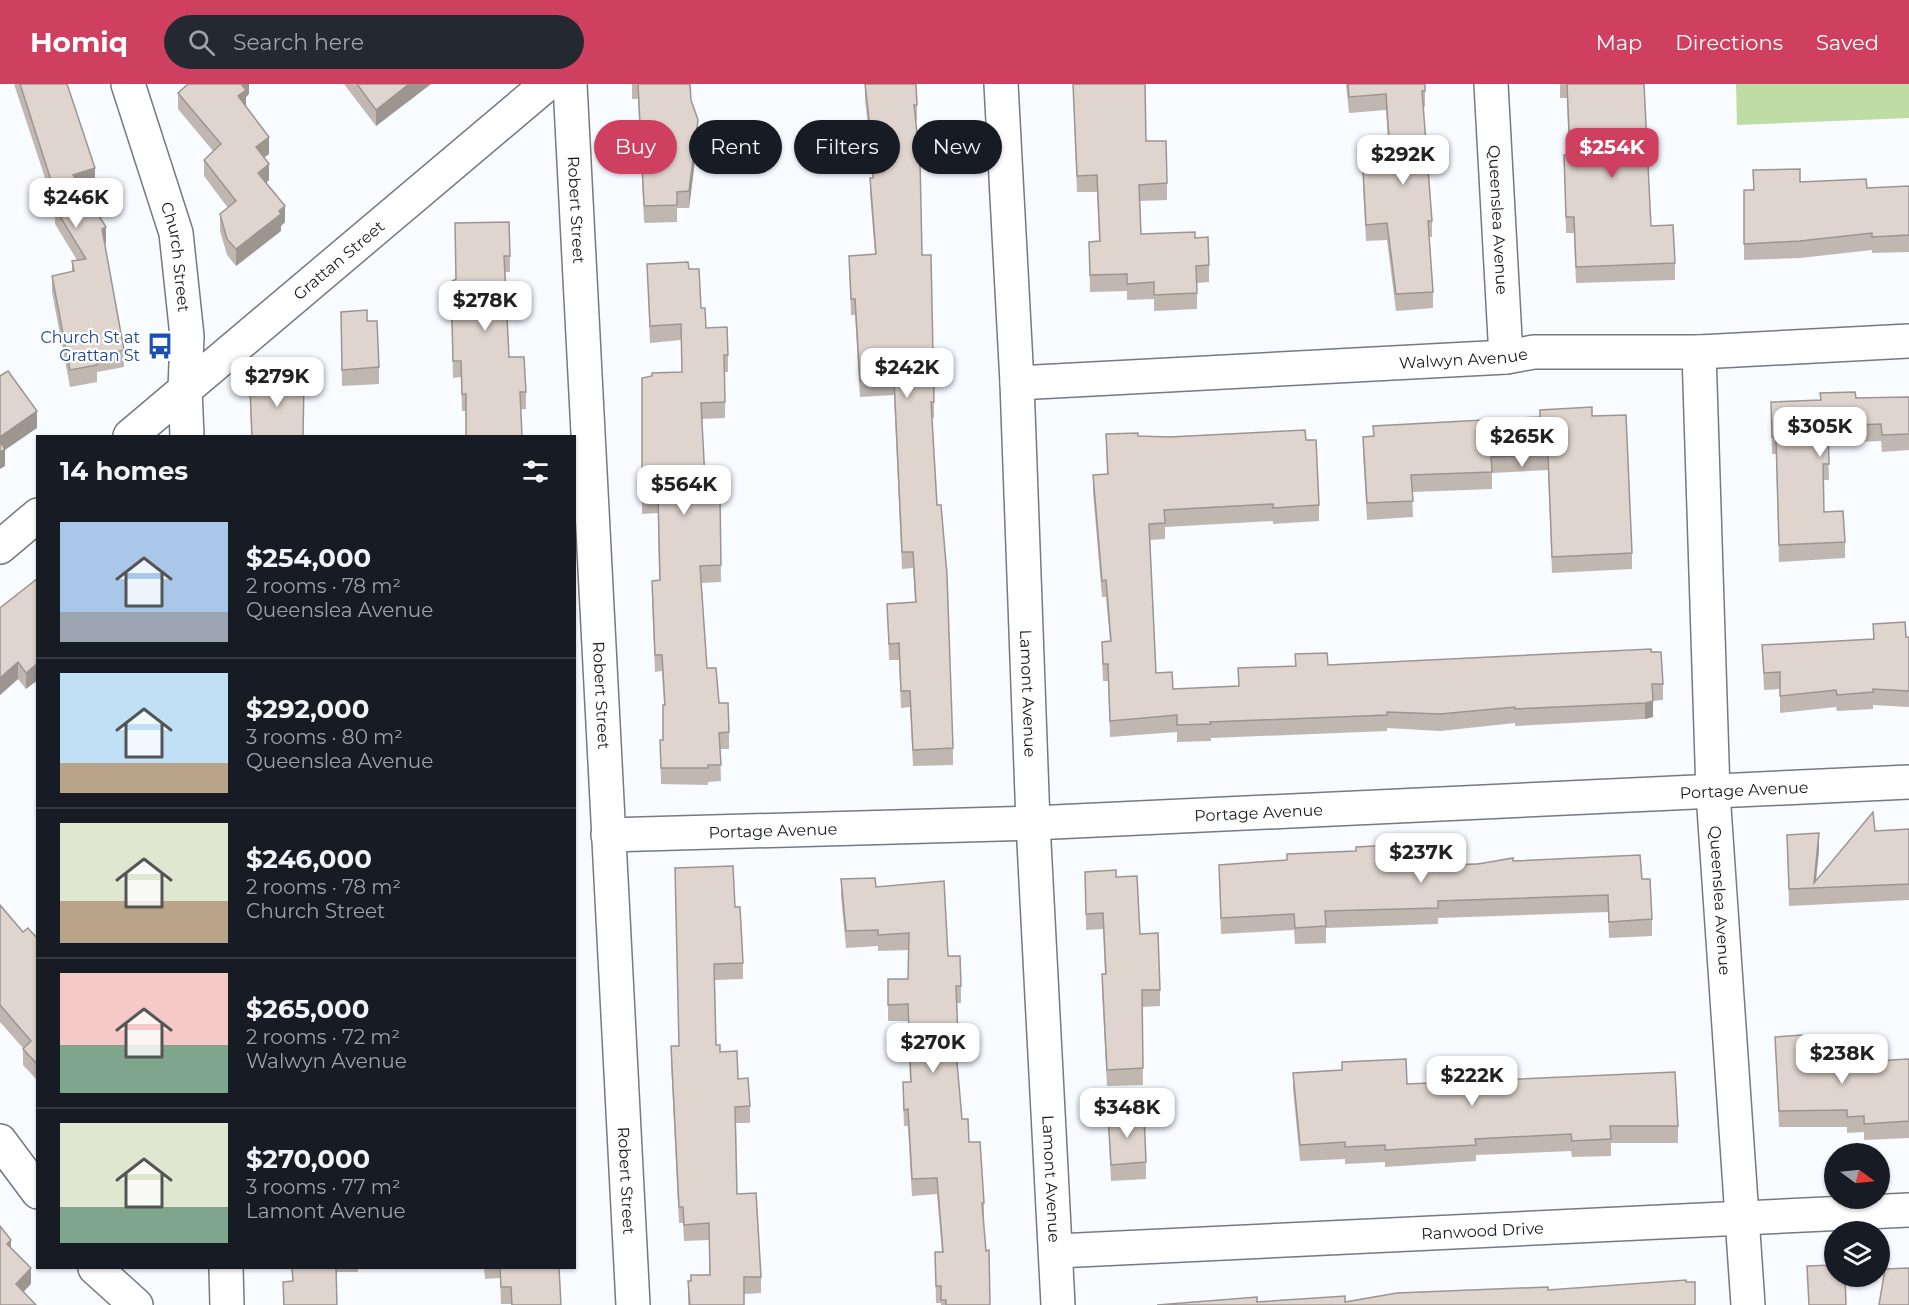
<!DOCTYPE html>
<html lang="en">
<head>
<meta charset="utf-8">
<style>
	:root { --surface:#171b24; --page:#242831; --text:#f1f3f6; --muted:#9ea1a6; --line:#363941; --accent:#cf4060 }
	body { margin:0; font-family:Montserrat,sans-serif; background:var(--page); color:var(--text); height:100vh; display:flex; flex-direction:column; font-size:22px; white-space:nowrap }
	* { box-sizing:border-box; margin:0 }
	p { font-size:20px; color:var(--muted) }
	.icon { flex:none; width:33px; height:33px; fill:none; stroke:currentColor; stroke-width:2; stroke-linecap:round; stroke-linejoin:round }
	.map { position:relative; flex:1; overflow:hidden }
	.panel { position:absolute; left:36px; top:351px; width:540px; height:834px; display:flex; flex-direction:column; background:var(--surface); border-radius:0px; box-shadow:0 2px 4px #0004 }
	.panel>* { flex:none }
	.top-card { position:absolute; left:594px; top:36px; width:570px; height:54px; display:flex; gap:12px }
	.needle { width:39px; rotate:105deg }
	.buttons { position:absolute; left:1824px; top:1059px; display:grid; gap:12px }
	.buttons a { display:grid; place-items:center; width:66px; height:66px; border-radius:50%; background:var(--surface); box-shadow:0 2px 4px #0004; font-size:30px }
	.price { position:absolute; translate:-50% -51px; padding:0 14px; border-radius:12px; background:#fff; color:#222; font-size:20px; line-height:39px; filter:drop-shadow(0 2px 3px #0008) }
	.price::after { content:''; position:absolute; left:50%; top:36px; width:18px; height:14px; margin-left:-9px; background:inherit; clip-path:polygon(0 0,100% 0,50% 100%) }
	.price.on { background:var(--accent); color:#fff }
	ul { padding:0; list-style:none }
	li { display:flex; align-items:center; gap:18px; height:150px; padding:0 24px }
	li+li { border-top:2px solid var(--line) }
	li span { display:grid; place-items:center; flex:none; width:168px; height:120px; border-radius:0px; color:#555 }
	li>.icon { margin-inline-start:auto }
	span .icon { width:72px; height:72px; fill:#fffc; stroke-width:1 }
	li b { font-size:26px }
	h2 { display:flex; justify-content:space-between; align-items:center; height:72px; padding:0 24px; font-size:26px }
	.tag { padding:0 21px; border-radius:27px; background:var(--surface); box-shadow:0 2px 4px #0004; font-size:21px; line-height:54px }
	.tag.on { background:var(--accent); color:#fff }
	header { display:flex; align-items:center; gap:36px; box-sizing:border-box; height:84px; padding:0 30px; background:var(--accent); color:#fff }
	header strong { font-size:28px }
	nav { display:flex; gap:33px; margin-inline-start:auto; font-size:21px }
	.search { width:420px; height:54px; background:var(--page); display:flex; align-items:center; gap:15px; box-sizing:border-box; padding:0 21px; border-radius:33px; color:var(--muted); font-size:22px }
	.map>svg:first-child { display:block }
	.green { fill:#bedda4 }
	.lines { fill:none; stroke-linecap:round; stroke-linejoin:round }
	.street-casing { stroke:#747982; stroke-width:36 }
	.secondary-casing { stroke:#747982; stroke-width:36 }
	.street { stroke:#fff; stroke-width:33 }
	.secondary { stroke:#fff; stroke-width:33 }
	.wall { fill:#c0b7b1 }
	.shaded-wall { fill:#9c9590 }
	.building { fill:#dfd5ce; stroke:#9c9590; stroke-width:1.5 }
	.labels { text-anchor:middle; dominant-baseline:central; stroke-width:4.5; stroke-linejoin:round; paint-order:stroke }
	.street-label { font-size:16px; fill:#181a1d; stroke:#fff }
	.transit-label { font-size:16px; fill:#164399; stroke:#fff; text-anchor:end }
</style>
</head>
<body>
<header>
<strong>Homiq</strong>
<div class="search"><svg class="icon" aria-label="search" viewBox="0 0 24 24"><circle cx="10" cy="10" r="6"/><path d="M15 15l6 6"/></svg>Search here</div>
<nav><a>Map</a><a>Directions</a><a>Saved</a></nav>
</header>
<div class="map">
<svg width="1909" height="1221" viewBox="0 0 1909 1221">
	<rect width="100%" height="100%" fill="#f8fbff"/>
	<polygon class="green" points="1736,0 1909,0 1909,34 1737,41"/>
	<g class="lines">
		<g class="street-casing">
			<g id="street">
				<path id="s1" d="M570 0 633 1221"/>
				<path id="s2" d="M1001 0 1017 299 1033 739 1058 1221"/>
				<path id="s3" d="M1491 0 1506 273"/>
				<path id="s4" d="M1699 268 1713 709 1748 1221"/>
				<path id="s5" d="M1017 299 1506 273 1534 268H1699L1909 257"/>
				<path id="s6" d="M130 352 547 0"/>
				<polyline points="0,463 38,431"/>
				<path id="s7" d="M608 751 1033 739 1909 698"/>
				<polyline points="0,1057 38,1108"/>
				<path id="s8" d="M1057 1167 1909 1126"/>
				<polyline points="95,1184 136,1221"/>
			</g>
		</g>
		<g class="secondary-casing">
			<g id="secondary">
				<path id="s9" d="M128 0 176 149 187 252 185 306 187 352"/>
				<polyline points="226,1184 227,1221"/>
			</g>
		</g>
		<use href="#street" class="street"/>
		<use href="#secondary" class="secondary"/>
	</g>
	<g class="wall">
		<polygon points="14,0 67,0 95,101 82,105 106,159 104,160 124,266 124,283 97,288 97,298 70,303 52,208 52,192 72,188 72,177 77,176 55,140 55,124"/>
		<polygon points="249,0 249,10 246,13 246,22 269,70 264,73 269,96 266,99 285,138 281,142 281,147 236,182 227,171 220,147 220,130 228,124 204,92 204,76 213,67 178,25 178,9"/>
		<polygon points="344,0 431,0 376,42"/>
		<polygon points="632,0 702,0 690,0 691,16 698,52 689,124 677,124 677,138 645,139 644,137 638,15 632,15"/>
		<polygon points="865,0 917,21 917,37 916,37 922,171 934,318 934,334 932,334 937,421 953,664 953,681 913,682 910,623 901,624 899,576 889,576 887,520 915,518 913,484 902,485 894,311 860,313 855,231 851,231 849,172 875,170 870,110 870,94 873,94 872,78 865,16"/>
		<polygon points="1073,0 1146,57 1167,99 1167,116 1140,117 1141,150 1195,154 1209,181 1209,198 1197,199 1197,225 1154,227 1154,215 1127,216 1127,207 1090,208 1089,158 1099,157 1097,108 1077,108"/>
		<polygon points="1346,0 1425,0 1425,23 1423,23 1432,137 1432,153 1429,153 1433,208 1433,224 1396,227 1387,156 1366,157 1363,102 1363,86 1390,84 1386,26 1349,29"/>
		<polygon points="1560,0 1644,0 1651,142 1675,179 1675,196 1576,199 1574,149 1566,149 1564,71 1569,71 1567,14 1560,14"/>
		<polygon points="1753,86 1800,98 1867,104 1909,102 1909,168 1872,169 1872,166 1800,174 1744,176 1744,106 1753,106"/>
		<polygon points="455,139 510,172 510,188 505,188 509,273 526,308 526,325 462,327 461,293 453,294 451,198 456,195"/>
		<polygon points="647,180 689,185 701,224 706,244 728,271 728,288 725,288 725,334 702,335 706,415 720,414 721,498 701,499 707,584 729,648 729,665 720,665 721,697 708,698 708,701 661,700 660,656 663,656 664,621 662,587 655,588 652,513 652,497 659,496 658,429 642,430 642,294 682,288 681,256 650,259"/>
		<polygon points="367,237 379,283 379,300 342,302 341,244"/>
		<polygon points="250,305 303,352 251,352"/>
		<polygon points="1909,313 1909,366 1882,368 1881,357 1828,359 1829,396 1823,396 1824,428 1845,458 1845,474 1779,478 1776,370 1772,370 1771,318"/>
		<polygon points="1592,332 1632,469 1632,485 1552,489 1548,386 1492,389 1492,405 1412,408 1413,433 1367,436 1363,369 1363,353 1373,352 1373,342"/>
		<polygon points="1106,350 1138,352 1306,356 1319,421 1319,437 1273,440 1273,437 1165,443 1165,455 1150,456 1156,589 1173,605 1238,602 1238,584 1295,582 1295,570 1328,581 1651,568 1663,600 1663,616 1653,617 1653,633 1645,635 1515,642 1515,639 1440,647 1387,644 1387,647 1211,654 1211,657 1177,658 1177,648 1110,653 1108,597 1103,597 1102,574 1102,558 1110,557 1106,513 1102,513 1093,408 1093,391 1107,390"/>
		<polygon points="38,494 26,605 18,595 0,611 0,524"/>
		<polygon points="1873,540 1906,553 1909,553 1909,623 1873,621 1873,625 1837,627 1836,623 1780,629 1780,605 1764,606 1762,561 1873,555"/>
		<polygon points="1909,745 1909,816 1789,822 1787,751 1819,766 1816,797 1875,747"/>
		<polygon points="1395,775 1431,782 1513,777 1642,795 1652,835 1652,852 1609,854 1608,828 1438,834 1438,840 1326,844 1326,859 1295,860 1294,846 1221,850 1219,781"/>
		<polygon points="675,784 735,823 743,879 743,895 715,896 716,961 720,968 738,995 750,1022 750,1039 736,1039 737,1110 761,1193 761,1209 744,1210 744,1221 688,1221 688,1197 691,1197 709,1191 709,1156 684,1157 683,1139 679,1139 671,979 671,962 679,962"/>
		<polygon points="1085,788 1116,793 1140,850 1160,906 1160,922 1142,923 1143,1001 1107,1002 1102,906 1102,890 1105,890 1103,845 1086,846"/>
		<polygon points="841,795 876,803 948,872 961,902 961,919 957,919 958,972 956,972 962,1035 984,1119 984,1136 983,1136 990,1221 941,1221 941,1219 936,1219 935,1168 942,1168 937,1110 912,1112 908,1042 904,1042 903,1015 903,998 910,998 908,937 888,937 888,895 908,895 909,866 878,867 878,862 846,864 841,812"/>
		<polygon points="0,821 23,848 38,855 38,997 23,981 23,964 0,938"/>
		<polygon points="1775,953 1804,981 1909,975 1909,1054 1864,1056 1864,1048 1847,1049 1847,1043 1779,1043"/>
		<polygon points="1293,989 1407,1000 1678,1042 1678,1059 1611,1059 1611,1072 1572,1073 1571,1067 1476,1071 1476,1077 1385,1083 1385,1078 1345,1080 1345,1075 1300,1077 1293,1005"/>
		<polygon points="1108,1031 1146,1078 1146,1095 1111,1097"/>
		<polygon points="292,1184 358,1184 358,1188 337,1188 337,1221 283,1221 283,1198 292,1197"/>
		<polygon points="484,1184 559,1184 561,1221 511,1221 511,1220 501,1220 500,1194 485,1195"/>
	</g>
	<g class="shaded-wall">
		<polygon points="241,0 249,0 249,10 246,13 246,22 238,12"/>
		<polygon points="409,0 431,0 376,42 376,26"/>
		<polygon points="698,36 698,52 689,124 689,107"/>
		<polygon points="269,53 269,70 256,80 256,63"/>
		<polygon points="269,80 269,96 258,105 258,89"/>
		<polygon points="95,84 95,101 73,108 73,91"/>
		<polygon points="285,122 285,138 281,142 281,147 236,182 236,165"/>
		<polygon points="106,143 106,159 102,162 102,145"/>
		<polygon points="37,327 37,344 5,366 5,382 0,385 0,353"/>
		<polygon points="18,578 18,595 0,611 0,594"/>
		<polygon points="38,579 38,596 26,605 26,589"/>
		<polygon points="1653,617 1653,633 1645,635 1645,619"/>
		<polygon points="1819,749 1819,766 1815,804 1814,804"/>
		<polygon points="11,1156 11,1172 7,1160"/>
		<polygon points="31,1184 31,1200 16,1216 16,1200"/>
	</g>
	<g class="building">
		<polygon points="20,0 67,0 95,84 73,91 106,143 102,145 124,266 96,272 97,281 70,286 52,192 74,187 72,177 86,175 55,124 59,121"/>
		<polygon points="188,0 241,0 246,6 238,12 269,53 256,63 269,80 258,89 285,122 279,127 281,130 236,165 227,155 220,130 236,117 204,76 221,60 178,9"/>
		<polygon points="357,0 409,0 376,26"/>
		<polygon points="638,0 690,0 691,16 698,36 689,107 677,108 677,121 645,122 644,120"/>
		<polygon points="865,0 916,0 917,21 914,21 920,77 922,171 931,171 934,318 931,318 937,421 941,421 947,491 953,664 913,666 910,607 901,607 899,559 889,560 887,520 916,518 913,468 902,468 894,295 860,297 855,215 851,215 849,172 876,170 870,94 873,94 872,61"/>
		<polygon points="1073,0 1145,0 1146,57 1166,57 1167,99 1139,101 1141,150 1195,148 1195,154 1208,153 1209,181 1196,182 1197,209 1154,211 1154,198 1127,200 1127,190 1090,191 1089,158 1100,157 1097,91 1077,92"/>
		<polygon points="1348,0 1425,0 1425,7 1422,7 1432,137 1428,137 1433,208 1396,210 1387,139 1366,141 1363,86 1391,84 1386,10 1349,13"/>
		<polygon points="1567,0 1644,0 1651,142 1673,141 1675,179 1576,183 1574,133 1566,133 1564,71 1570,71"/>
		<polygon points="1800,85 1800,98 1866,95 1867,104 1909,102 1909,151 1872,153 1872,149 1800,157 1744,160 1744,106 1754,106 1753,86"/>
		<polygon points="509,138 510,172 504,172 509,273 524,273 526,308 520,308 522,352 466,352 466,310 462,310 461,277 453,277 451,198 456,195 455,139"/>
		<polygon points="688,178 689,185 699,185 701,224 705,224 706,244 727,243 728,271 724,271 725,318 701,319 706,415 720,414 721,481 700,482 707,584 716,584 719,619 728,619 729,648 719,649 721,681 708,681 708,684 661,684 660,656 663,656 663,621 665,621 662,571 655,571 652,497 660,496 658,413 642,414 642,294 652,292 652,289 682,288 681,240 650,242 647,180"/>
		<polygon points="367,226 367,237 377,237 379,283 342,286 341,228"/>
		<polygon points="8,287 37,327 0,353 0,292"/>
		<polygon points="253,295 304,296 303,352 252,352 250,305 253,304"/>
		<polygon points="1855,308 1856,314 1909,313 1909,350 1882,351 1881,340 1828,342 1829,380 1823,380 1824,428 1843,427 1845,458 1779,461 1776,353 1772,353 1771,318 1821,316 1820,309"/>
		<polygon points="1592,323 1592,332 1626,331 1632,469 1552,473 1548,370 1491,373 1492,388 1411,391 1413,417 1367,419 1363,353 1374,352 1373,342 1540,333 1540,326"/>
		<polygon points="1305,346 1306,356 1316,356 1319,421 1273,424 1273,420 1164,426 1165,439 1149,440 1156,589 1172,588 1173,605 1239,602 1238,584 1296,582 1295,570 1327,569 1328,581 1651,565 1651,568 1661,568 1663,600 1652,600 1653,617 1645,619 1515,625 1515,623 1440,630 1387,628 1387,631 1210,638 1211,640 1177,641 1177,631 1110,637 1108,580 1103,580 1102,558 1111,557 1106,496 1102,497 1093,391 1108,390 1106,350 1138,349 1138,352 1170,353"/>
		<polygon points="0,358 5,365 0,368"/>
		<polygon points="38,494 38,579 26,589 18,578 0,594 0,524"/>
		<polygon points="1905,538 1906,553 1909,553 1909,607 1873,605 1873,608 1837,611 1836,606 1780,612 1780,588 1764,589 1762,561 1874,555 1873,540"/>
		<polygon points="1873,728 1875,747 1909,745 1909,800 1789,805 1787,751 1819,749 1814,799"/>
		<polygon points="1394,761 1395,775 1430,774 1431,782 1478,780 1513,774 1513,777 1640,771 1642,795 1650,795 1652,835 1609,838 1608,811 1438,817 1438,824 1325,827 1326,842 1295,844 1294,830 1221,834 1219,781 1287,776 1287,770 1356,767 1356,763"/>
		<polygon points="733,782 735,823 740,823 743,879 714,880 716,961 720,961 720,968 737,967 738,995 748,994 750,1022 735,1023 737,1110 756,1109 761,1193 744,1193 744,1221 690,1221 688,1197 691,1197 691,1191 710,1191 709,1139 684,1141 683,1123 679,1123 671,962 679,962 675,784"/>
		<polygon points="1116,786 1116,793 1137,792 1140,850 1158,849 1160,906 1142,906 1143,984 1107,986 1102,890 1106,890 1103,829 1086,830 1085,788"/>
		<polygon points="875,794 876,803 944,797 948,872 960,872 961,902 956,902 958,956 955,956 962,1035 968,1035 969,1058 980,1058 984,1119 982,1119 986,1167 989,1166 990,1221 946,1221 946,1216 941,1216 941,1202 936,1202 935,1168 943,1168 937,1094 912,1095 908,1025 904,1026 903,998 911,998 908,920 888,921 888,895 908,895 909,849 878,851 878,846 846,847 841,795"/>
		<polygon points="0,821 23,848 28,844 38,855 38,981 23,965 31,957 0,921"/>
		<polygon points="1802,951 1804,981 1909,975 1909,1037 1864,1040 1864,1032 1847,1033 1847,1026 1779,1027 1775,953"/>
		<polygon points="1406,975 1407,1000 1675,988 1678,1042 1610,1042 1611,1055 1572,1057 1571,1050 1475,1055 1476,1061 1385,1066 1385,1061 1345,1063 1345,1058 1300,1061 1293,989 1342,986 1342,978"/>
		<polygon points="1144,1029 1146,1078 1111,1081 1108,1031"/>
		<polygon points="0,1142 11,1156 7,1160 31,1184 16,1200 36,1221 0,1221"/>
		<polygon points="1834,1181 1834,1192 1845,1192 1846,1221 1809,1221 1807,1182"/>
		<polygon points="292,1184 336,1184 337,1221 284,1221 283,1198 293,1197"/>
		<polygon points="500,1184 559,1184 561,1221 512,1221 511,1203 501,1203"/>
		<polygon points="1909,1184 1909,1221 1879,1221 1885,1185"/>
		<polygon points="1686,1196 1686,1198 1695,1198 1695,1221 1157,1221 1257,1213 1257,1218 1345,1212 1345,1218 1397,1209 1548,1203 1548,1206"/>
	</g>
	<defs>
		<g id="bus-bare" transform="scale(2.07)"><path d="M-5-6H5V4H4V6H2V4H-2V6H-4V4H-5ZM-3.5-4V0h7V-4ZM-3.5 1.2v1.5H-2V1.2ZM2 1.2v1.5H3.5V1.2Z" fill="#1a4fb4" stroke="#fff" stroke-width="2.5" paint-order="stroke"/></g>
	</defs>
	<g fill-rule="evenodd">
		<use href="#bus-bare" x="160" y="262"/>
	</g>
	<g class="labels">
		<g class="street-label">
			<text stroke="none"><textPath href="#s1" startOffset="126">Robert Street</textPath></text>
			<text stroke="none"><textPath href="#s3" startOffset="136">Queenslea Avenue</textPath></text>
			<text stroke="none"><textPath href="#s9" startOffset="180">Church Street</textPath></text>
			<text stroke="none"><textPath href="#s6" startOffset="273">Grattan Street</textPath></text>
			<text stroke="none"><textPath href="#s5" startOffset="447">Walwyn Avenue</textPath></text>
			<text stroke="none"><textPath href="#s1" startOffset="612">Robert Street</textPath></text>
			<text stroke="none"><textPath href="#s2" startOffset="610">Lamont Avenue</textPath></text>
			<text stroke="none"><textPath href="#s7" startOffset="1137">Portage Avenue</textPath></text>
			<text stroke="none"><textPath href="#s7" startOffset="651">Portage Avenue</textPath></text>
			<text stroke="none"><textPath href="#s7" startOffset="165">Portage Avenue</textPath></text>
			<text stroke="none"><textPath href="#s4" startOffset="549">Queenslea Avenue</textPath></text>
			<text stroke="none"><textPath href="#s1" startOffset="1098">Robert Street</textPath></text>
			<text stroke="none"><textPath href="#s2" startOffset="1096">Lamont Avenue</textPath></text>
			<text stroke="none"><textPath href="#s8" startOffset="426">Ranwood Drive</textPath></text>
		</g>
		<g class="transit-label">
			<text x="140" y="253">Church St at<tspan x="140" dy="18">Grattan St</tspan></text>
		</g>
	</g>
</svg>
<div class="buttons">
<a><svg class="needle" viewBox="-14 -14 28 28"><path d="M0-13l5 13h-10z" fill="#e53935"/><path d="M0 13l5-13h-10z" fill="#9ea1a6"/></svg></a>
<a><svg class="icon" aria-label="layers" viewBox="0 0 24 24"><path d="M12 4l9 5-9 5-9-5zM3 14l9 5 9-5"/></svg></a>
</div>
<b class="price on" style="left:1612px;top:95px">$254K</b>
<b class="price" style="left:1403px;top:102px">$292K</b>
<b class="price" style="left:76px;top:145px">$246K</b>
<b class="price" style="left:485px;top:248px">$278K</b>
<b class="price" style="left:907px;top:315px">$242K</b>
<b class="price" style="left:277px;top:324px">$279K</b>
<b class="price" style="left:1820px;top:374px">$305K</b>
<b class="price" style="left:1522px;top:384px">$265K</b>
<b class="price" style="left:684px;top:432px">$564K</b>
<b class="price" style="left:1421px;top:800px">$237K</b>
<b class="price" style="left:933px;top:990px">$270K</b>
<b class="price" style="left:1842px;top:1001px">$238K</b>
<b class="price" style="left:1472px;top:1023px">$222K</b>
<b class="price" style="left:1127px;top:1055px">$348K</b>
<div class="top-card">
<a class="tag on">Buy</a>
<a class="tag">Rent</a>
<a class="tag">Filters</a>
<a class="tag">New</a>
</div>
<section class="panel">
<h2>14 homes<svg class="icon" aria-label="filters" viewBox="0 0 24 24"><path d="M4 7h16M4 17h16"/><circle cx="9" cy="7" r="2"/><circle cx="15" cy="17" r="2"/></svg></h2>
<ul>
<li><span style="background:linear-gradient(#a9c7e8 75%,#9aa5b1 0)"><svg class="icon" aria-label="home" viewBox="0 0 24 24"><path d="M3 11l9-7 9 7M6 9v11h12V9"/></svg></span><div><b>$254,000</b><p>2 rooms · 78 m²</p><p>Queenslea Avenue</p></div></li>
<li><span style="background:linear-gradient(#bfe0f5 75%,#b9a48a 0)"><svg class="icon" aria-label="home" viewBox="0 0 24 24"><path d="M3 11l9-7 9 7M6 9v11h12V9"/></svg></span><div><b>$292,000</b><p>3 rooms · 80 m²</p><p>Queenslea Avenue</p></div></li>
<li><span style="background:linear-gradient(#dfe7d0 65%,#b9a48a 0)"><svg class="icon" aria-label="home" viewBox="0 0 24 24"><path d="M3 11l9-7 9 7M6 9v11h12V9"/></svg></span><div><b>$246,000</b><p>2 rooms · 78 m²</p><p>Church Street</p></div></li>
<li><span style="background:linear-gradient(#f6c9c9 60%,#7fa58c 0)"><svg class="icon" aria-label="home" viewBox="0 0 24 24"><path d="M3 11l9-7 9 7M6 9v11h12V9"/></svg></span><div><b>$265,000</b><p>2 rooms · 72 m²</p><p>Walwyn Avenue</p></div></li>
<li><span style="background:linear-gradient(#dfe7d0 70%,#7fa58c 0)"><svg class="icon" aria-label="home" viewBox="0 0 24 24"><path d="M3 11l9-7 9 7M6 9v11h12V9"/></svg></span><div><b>$270,000</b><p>3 rooms · 77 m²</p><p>Lamont Avenue</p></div></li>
</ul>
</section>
</div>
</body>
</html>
